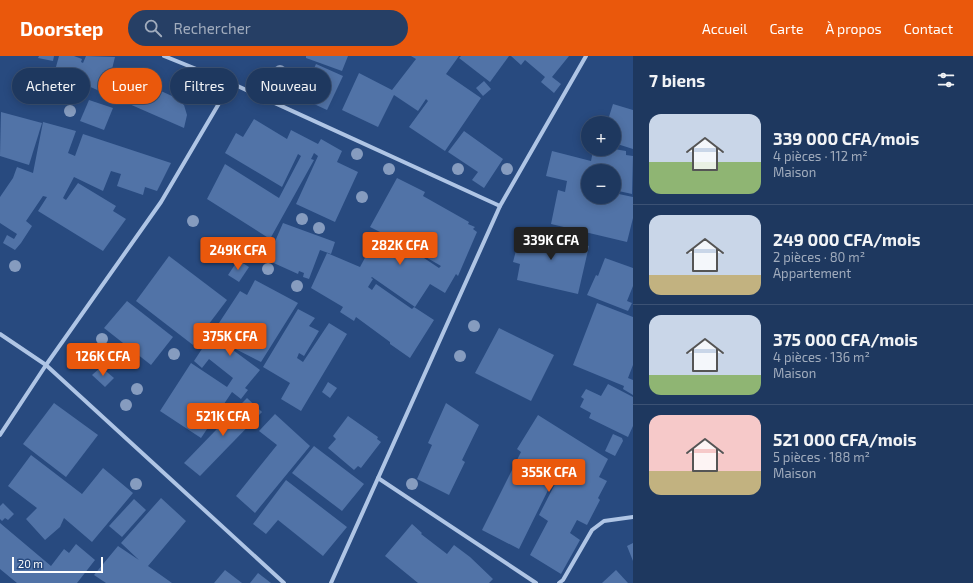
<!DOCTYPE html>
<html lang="fr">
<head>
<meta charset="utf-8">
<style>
	:root { --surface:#1e385f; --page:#263f65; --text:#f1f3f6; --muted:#a1acbd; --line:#3c5274; --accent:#ea580c }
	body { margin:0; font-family:"Exo 2",sans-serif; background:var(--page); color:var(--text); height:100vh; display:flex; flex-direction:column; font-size:15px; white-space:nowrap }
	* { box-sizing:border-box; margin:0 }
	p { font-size:13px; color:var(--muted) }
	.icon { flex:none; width:22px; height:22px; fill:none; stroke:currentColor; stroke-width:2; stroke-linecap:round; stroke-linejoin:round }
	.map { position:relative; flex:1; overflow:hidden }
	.drawer { display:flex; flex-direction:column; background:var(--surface); width:340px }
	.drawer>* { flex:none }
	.banner { position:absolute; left:12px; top:12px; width:380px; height:36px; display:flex; gap:8px }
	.tools { position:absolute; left:581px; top:60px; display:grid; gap:8px }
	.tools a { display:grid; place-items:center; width:40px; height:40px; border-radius:50%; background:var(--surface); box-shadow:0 2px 10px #0003,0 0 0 1px var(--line); font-size:20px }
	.scale { position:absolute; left:12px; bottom:10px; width:91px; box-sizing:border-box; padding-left:4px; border:2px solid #fff; border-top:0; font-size:11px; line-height:14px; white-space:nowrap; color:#fff; -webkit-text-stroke:3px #284a7f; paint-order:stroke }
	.price { position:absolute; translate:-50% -34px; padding:0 9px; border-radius:4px; background:var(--accent); color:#fff; font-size:13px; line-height:26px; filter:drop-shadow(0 1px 2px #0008) }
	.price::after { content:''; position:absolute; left:50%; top:24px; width:12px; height:9px; margin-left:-6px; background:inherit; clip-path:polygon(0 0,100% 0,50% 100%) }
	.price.active { background:#222; color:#fff }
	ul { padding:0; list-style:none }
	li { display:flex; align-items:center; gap:12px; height:100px; padding:0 16px }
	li+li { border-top:1px solid var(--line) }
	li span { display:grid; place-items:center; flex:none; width:112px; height:80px; border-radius:12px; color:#555 }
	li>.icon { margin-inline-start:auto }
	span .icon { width:48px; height:48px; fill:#fffc; stroke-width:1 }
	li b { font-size:17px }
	h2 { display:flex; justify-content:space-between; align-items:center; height:48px; padding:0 16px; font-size:17px }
	.tag { padding:0 14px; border-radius:18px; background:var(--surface); box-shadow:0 2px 10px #0003,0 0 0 1px var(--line); font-size:14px; line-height:36px }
	.tag.active { background:var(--accent); color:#fff }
	header { display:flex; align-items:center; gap:24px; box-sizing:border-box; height:56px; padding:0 20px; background:var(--accent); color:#fff }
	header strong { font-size:19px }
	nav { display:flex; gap:22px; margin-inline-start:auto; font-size:14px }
	.search { width:280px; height:36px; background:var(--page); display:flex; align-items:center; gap:10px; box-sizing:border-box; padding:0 14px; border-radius:22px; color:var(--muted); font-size:15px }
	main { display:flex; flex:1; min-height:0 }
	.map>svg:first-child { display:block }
	.building { fill:#5173a7; fill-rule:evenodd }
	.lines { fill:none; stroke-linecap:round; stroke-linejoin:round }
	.street { stroke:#afc5e5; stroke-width:4 }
	.tree { fill:#869cbf }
</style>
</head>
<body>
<header>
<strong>Doorstep</strong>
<div class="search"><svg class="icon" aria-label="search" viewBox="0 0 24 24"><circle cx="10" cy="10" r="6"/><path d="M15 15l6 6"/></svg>Rechercher</div>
<nav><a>Accueil</a><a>Carte</a><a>À propos</a><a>Contact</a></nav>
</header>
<main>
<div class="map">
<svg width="633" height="527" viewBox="0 0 633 527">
	<rect width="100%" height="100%" fill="#284a7f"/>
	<g class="building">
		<polygon points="39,0 54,0 53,5 38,2"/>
		<polygon points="59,0 74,0 82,3 81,6 83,7 86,0 115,1 112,13 172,40 184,49 187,59 184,72 79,26 54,18"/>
		<polygon points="306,0 348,0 342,15 306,2"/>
		<polygon points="411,0 459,0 446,18 481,42 445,95 409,71 428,45 426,43 418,55 394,39 378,71 342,54 359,17 392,34 416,3"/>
		<polygon points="461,0 509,0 490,26 459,2"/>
		<polygon points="511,0 569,0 552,21 561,28 554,37 541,26 545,21 525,4 521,9"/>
		<polygon points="316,8 343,20 327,54 301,42"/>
		<polygon points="484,25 491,33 483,40 476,32"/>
		<polygon points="89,44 113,52 104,74 80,65"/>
		<polygon points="613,48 633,54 633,93 614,87 614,67 607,67"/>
		<polygon points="1,56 42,67 29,109 0,100"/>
		<polygon points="254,63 287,83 291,74 318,88 321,83 342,95 337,106 358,116 335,166 296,148 318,100 314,97 311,103 314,104 270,183 207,143 225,108 279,142 280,140 301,100 298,98 282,131 225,97 236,77 243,81"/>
		<polygon points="43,66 76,75 68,97 75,100 83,78 171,107 157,135 145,131 143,139 117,130 121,118 111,115 103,135 74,121 63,142 66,144 78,127 116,150 113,155 126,163 103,195 38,155 47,141 43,140 26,165 32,170 21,187 15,194 3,187 7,179 14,183 17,178 0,167 0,141 13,122 17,111 33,117"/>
		<polygon points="464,75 503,103 484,132 472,124 478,116 448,96"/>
		<polygon points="597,93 614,93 626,95 626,99 633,100 632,138 614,134 614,115 588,115 588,141 614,141 614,137 633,141 633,162 627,186 551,168 558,134 565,136 567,125 546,120 552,95 591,105 593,95 596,96"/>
		<path d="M397 122 425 136 423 140 469 166 468 168 475 171 473 173 477 176 458 220 456 218 445 237 430 228 415 251 372 221 371 222 373 223 368 231 372 234 376 228 412 253 414 251 434 264 410 302 390 288V286L356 261 354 265 340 256 343 251 311 232 327 197 360 211 379 176 394 187 396 184 370 171ZM424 200 441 210 439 212 424 202Z"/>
		<polygon points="283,167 335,186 331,198 320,194 309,223 303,221 304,217 299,215 298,218 267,204"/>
		<polygon points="529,171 570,180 569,184 589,190 578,238 517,224 520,208 513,206 519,183 526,185"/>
		<polygon points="169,200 227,244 193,289 136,245"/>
		<polygon points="605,202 633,212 633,230 627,245 632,247 628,255 587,239 596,219 598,220"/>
		<polygon points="238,204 249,211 239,226 228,219"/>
		<polygon points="255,224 298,247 261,306 222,286 260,314 245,332 248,334 241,343 232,336 201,382 160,355 191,307 227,331 233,322 209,303 202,312 194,305 240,235 247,239"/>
		<polygon points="127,245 173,281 151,309 104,272"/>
		<polygon points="597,247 633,261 633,309 628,322 633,324 633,339 623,333 624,330 573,309"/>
		<polygon points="298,253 315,262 309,270 319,275 304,300 299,297 297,302 303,306 329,267 347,278 301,355 281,343 290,327 263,311"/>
		<polygon points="499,272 554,299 531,345 475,317"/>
		<polygon points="101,311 114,322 105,331 92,319"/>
		<polygon points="328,326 337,332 330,342 322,336"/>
		<polygon points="608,328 633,341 633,370 628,381 589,362 591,357 580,351 584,343 581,341 586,333 601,340"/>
		<polygon points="247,342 262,356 200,420 184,407"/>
		<polygon points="54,347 98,379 66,421 23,388"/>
		<polygon points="446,347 479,369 462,404 465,406 449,439 417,423 432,389 428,387"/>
		<polygon points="275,358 310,390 255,457 236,440 277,389 259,375"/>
		<path d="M538 359 608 403 599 421 607 425 598 442 600 444 587 469 577 464 570 477 580 484 561 518 530 499 548 465 539 459 555 428 552 426 519 493 482 474 521 396 517 393ZM534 404 544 410 538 419 529 413Z"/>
		<polygon points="348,360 378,381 377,383 381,386 361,412 358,410 354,414 328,392 336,383 333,380"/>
		<polygon points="613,378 622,382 623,385 615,400 605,395"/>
		<polygon points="314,390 364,428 342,455 292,417"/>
		<polygon points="31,399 82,438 103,412 133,437 92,486 64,462 60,471 45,484 26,463 37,452 8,430"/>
		<polygon points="286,424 347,471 323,500 278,464 266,478 253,468"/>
		<polygon points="161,442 186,465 148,510 172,527 106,527 94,519 118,490 139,504 121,487"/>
		<polygon points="134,443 146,454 122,481 109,470"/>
		<polygon points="3,447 14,458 8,464 5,462 2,465 0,463 0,450"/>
		<polygon points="0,467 51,510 64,493 69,497 76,488 95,504 77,527 17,527 0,513"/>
		<polygon points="412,468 422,477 421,478 447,498 454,489 470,501 493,523 489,527 418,527 385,500"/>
		<polygon points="633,487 633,505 627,490"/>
		<polygon points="225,514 242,527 214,527"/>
		<polygon points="616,514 628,527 602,527"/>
		<polygon points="258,517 271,527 250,527"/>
	</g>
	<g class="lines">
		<g class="street">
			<polyline points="164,0 231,27 500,150"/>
			<polyline points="0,278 46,309 284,527"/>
			<polyline points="0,379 46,309 161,146 231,27"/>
			<polyline points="378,422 536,527"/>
			<polyline points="331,527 500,150 586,0"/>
			<polyline points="559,527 563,524 592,474 604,465 633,461"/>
		</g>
	</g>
	<g class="tree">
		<circle cx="280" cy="15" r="6"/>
		<circle cx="40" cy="17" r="6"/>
		<circle cx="70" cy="55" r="6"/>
		<circle cx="357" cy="98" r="6"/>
		<circle cx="389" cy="113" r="6"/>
		<circle cx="458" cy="113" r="6"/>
		<circle cx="507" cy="113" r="6"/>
		<circle cx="362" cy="141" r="6"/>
		<circle cx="302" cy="163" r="6"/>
		<circle cx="193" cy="165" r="6"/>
		<circle cx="319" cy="172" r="6"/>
		<circle cx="265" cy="196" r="6"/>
		<circle cx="15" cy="210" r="6"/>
		<circle cx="268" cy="213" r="6"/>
		<circle cx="297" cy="230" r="6"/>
		<circle cx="474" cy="270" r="6"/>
		<circle cx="102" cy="283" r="6"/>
		<circle cx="174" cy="298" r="6"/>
		<circle cx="460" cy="300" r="6"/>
		<circle cx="127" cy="307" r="6"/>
		<circle cx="137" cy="333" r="6"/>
		<circle cx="126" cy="349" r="6"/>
		<circle cx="136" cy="428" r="6"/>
		<circle cx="412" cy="428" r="6"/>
	</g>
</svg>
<div class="tools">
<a>+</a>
<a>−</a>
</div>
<div class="scale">20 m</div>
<b class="price active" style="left:551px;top:205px">339K CFA</b>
<b class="price" style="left:400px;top:210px">282K CFA</b>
<b class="price" style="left:238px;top:215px">249K CFA</b>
<b class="price" style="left:230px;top:301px">375K CFA</b>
<b class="price" style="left:103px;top:321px">126K CFA</b>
<b class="price" style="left:223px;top:381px">521K CFA</b>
<b class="price" style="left:549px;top:437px">355K CFA</b>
<div class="banner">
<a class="tag">Acheter</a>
<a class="tag active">Louer</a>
<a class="tag">Filtres</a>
<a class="tag">Nouveau</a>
</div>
</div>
<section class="drawer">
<h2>7 biens<svg class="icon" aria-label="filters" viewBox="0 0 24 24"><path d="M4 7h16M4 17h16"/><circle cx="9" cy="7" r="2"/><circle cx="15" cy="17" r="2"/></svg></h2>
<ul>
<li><span style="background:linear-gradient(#c9d6e8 60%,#8fb573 0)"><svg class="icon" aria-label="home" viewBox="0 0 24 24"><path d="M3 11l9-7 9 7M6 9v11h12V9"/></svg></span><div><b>339 000 CFA/mois</b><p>4 pièces · 112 m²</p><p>Maison</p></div></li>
<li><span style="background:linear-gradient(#c9d6e8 75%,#c2b280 0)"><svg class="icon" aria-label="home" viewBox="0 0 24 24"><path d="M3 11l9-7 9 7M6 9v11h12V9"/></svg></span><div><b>249 000 CFA/mois</b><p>2 pièces · 80 m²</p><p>Appartement</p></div></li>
<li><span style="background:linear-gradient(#c9d6e8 75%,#8fb573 0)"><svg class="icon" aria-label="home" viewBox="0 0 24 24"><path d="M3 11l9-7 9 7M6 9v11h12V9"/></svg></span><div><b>375 000 CFA/mois</b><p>4 pièces · 136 m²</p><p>Maison</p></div></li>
<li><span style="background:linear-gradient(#f6c9c9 70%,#c2b280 0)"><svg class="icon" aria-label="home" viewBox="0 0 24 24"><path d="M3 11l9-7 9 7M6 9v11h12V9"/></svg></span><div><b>521 000 CFA/mois</b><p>5 pièces · 188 m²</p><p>Maison</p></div></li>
</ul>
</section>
</main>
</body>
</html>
